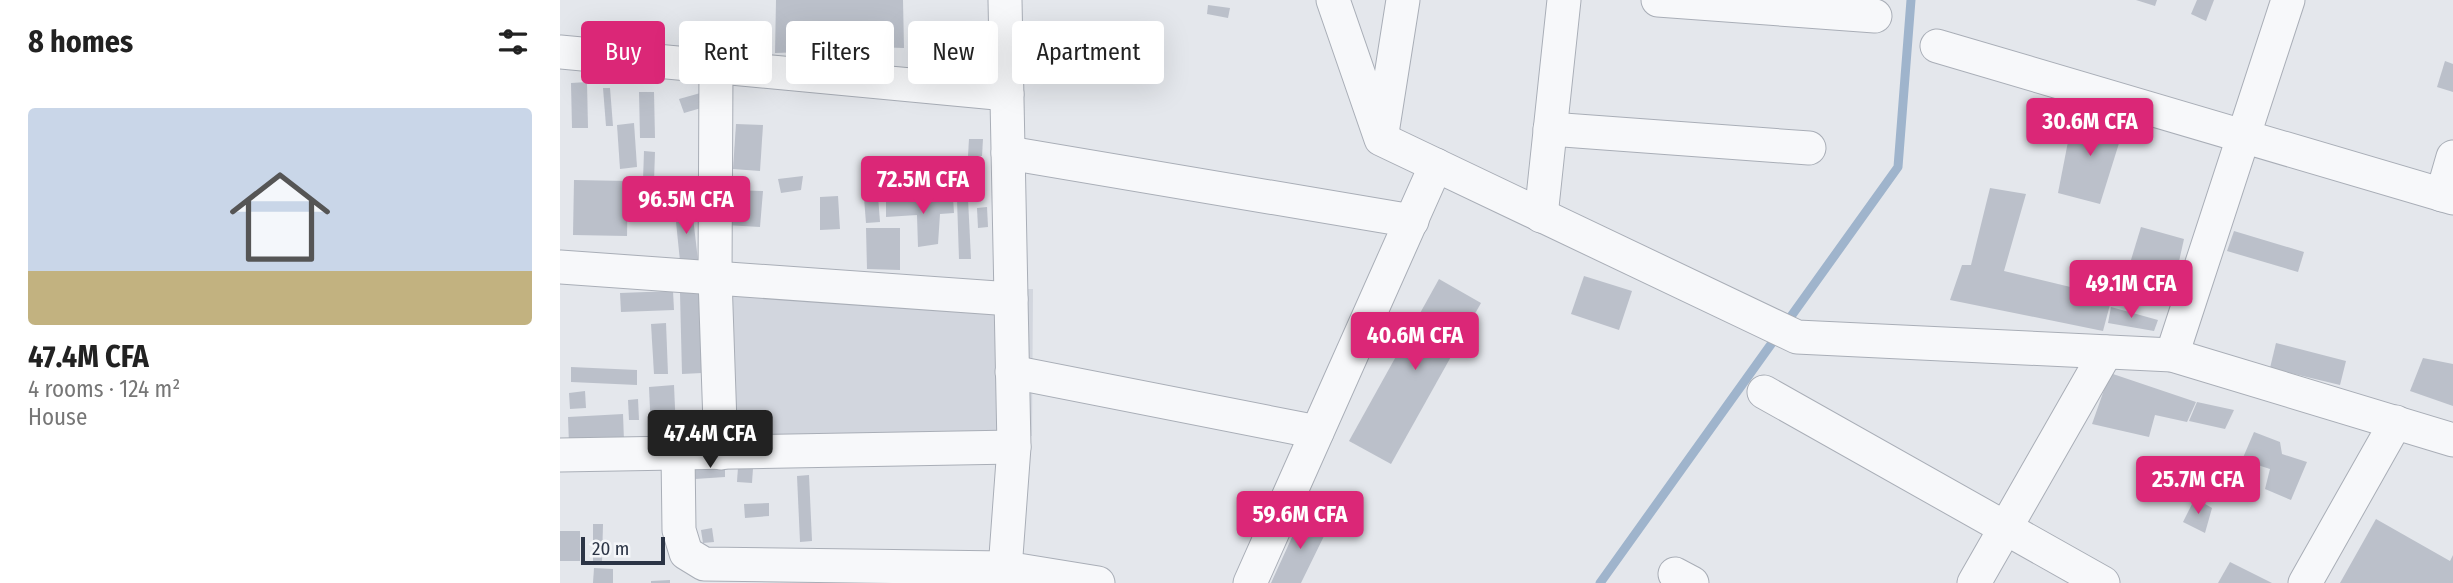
<!DOCTYPE html>
<html lang="en">
<head>
<meta charset="utf-8">
<style>
	:root { --surface:#fff; --page:#f2f2f2; --text:#222; --muted:#767676; --line:#e0e0e0; --accent:#db2777 }
	body { margin:0; font-family:"Fira Sans Condensed",sans-serif; background:var(--page); color:var(--text); height:100vh; display:flex; flex-direction:column; font-size:26px; white-space:nowrap }
	* { box-sizing:border-box; margin:0 }
	p { font-size:23px; color:var(--muted) }
	.icon { flex:none; width:38px; height:38px; fill:none; stroke:currentColor; stroke-width:2; stroke-linecap:round; stroke-linejoin:round }
	.map { position:relative; flex:1; overflow:hidden }
	.drawer { display:flex; flex-direction:column; background:var(--surface); width:560px }
	.drawer>* { flex:none }
	.top-card { position:absolute; left:21px; top:21px; width:665px; height:63px; display:flex; gap:14px }
	.scale { position:absolute; left:21px; bottom:18px; width:84px; box-sizing:border-box; padding-left:7px; border:4px solid #2b3445; border-top:0; font-size:19px; line-height:24px; white-space:nowrap; color:#2b3445; -webkit-text-stroke:5px #f4f6f9; paint-order:stroke }
	.price { position:absolute; translate:-50% -60px; padding:0 16px; border-radius:7px; background:var(--accent); color:#fff; font-size:23px; line-height:46px; filter:drop-shadow(0 2px 4px #0008) }
	.price::after { content:''; position:absolute; left:50%; top:42px; width:21px; height:16px; margin-left:-10px; background:inherit; clip-path:polygon(0 0,100% 0,50% 100%) }
	.price.selected { background:#222; color:#fff }
	ul { padding:0; list-style:none }
	li { display:grid; align-content:center; gap:14px; height:371px; padding:0 28px }
	li+li { border-top:2px solid var(--line) }
	li span { display:grid; place-items:center; height:217px; border-radius:7px; color:#555 }
	li>.icon { margin-inline-start:auto }
	span .icon { width:126px; height:126px; fill:#fffc; stroke-width:1 }
	li b { font-size:30px }
	h2 { display:flex; justify-content:space-between; align-items:center; height:84px; padding:0 28px; font-size:30px }
	.chip { padding:0 24px; border-radius:7px; background:var(--surface); box-shadow:0 7px 28px #0002; font-size:24px; line-height:63px }
	.chip.selected { background:var(--accent); color:#fff }
	main { display:flex; flex:1; min-height:0 }
	.map>svg:first-child { display:block }
	.built { fill:#d2d6de }
	.lines { fill:none; stroke-linecap:round; stroke-linejoin:round }
	.stream { stroke:#9fb4cc; stroke-width:9 }
	.building { fill:#bbc0ca }
	.minor-casing { stroke:#a9aeb7; stroke-width:35 }
	.minor { stroke:#f7f8fa; stroke-width:33 }
</style>
</head>
<body>
<main>
<section class="drawer">
<h2>8 homes<svg class="icon" aria-label="filters" viewBox="0 0 24 24"><path d="M4 7h16M4 17h16"/><circle cx="9" cy="7" r="2"/><circle cx="15" cy="17" r="2"/></svg></h2>
<ul>
<li><span style="background:linear-gradient(#c9d6e8 75%,#c2b280 0)"><svg class="icon" aria-label="home" viewBox="0 0 24 24"><path d="M3 11l9-7 9 7M6 9v11h12V9"/></svg></span><div><b>47.4M CFA</b><p>4 rooms · 124 m²</p><p>House</p></div></li>
</ul>
</section>
<div class="map">
<svg width="1893" height="583" viewBox="0 0 1893 583">
	<rect width="100%" height="100%" fill="#e4e7ec"/>
	<polygon class="built" points="166,288 473,289 472,436 166,435"/>
	<g class="lines">
		<polyline class="stream" points="1040,583 1338,167 1351,0"/>
	</g>
	<g class="building">
		<polygon points="216,0 343,0 344,48 313,47 312,51 252,55 252,45 244,46 245,52 215,53"/>
		<polygon points="1576,0 1597,0 1595,6"/>
		<polygon points="1637,0 1654,0 1646,21 1631,14"/>
		<polygon points="648,5 670,8 668,18 647,14"/>
		<polygon points="1885,61 1893,64 1893,92 1877,87"/>
		<polygon points="27,82 28,128 12,128 11,83"/>
		<polygon points="43,88 50,88 53,126 46,126"/>
		<polygon points="79,92 94,92 95,138 80,138"/>
		<polygon points="144,92 148,106 124,113 119,99"/>
		<polygon points="1513,116 1565,124 1540,204 1498,193"/>
		<polygon points="74,123 77,167 60,169 57,125"/>
		<polygon points="176,124 203,125 200,171 173,169"/>
		<polygon points="409,139 423,139 422,156 408,156"/>
		<polygon points="84,151 95,152 93,211 82,211"/>
		<polygon points="243,176 241,190 221,193 218,179"/>
		<polygon points="14,180 68,181 67,236 13,235"/>
		<polygon points="1430,188 1466,194 1444,271 1552,297 1543,331 1390,300 1402,265 1411,265"/>
		<polygon points="168,190 203,191 200,227 165,225"/>
		<polygon points="278,196 280,229 260,230 260,197"/>
		<polygon points="318,196 320,222 306,223 304,198"/>
		<polygon points="393,198 394,213 380,214 378,244 358,247 357,215 326,217 326,202"/>
		<polygon points="397,199 408,199 411,259 399,259"/>
		<polygon points="131,200 139,269 121,271 114,202"/>
		<polygon points="427,207 428,227 418,228 417,208"/>
		<polygon points="1581,227 1624,239 1611,297 1564,283"/>
		<polygon points="306,228 340,228 340,270 307,269"/>
		<polygon points="1674,231 1744,252 1738,272 1667,251"/>
		<polygon points="1024,276 1072,291 1059,330 1011,314"/>
		<polygon points="879,279 921,303 831,464 789,441"/>
		<polygon points="113,291 114,310 61,312 60,293"/>
		<polygon points="120,293 140,293 142,373 122,374"/>
		<polygon points="1551,307 1598,320 1594,331 1548,323"/>
		<polygon points="106,323 108,374 94,374 91,324"/>
		<polygon points="1716,343 1786,361 1780,385 1710,368"/>
		<polygon points="1863,358 1893,364 1893,406 1850,391"/>
		<polygon points="11,367 77,370 77,385 11,382"/>
		<polygon points="1550,373 1636,402 1627,422 1595,415 1589,437 1532,424"/>
		<polygon points="114,385 116,431 91,432 89,387"/>
		<polygon points="25,391 26,408 10,409 9,393"/>
		<polygon points="78,399 79,420 69,420 68,400"/>
		<polygon points="1637,402 1674,410 1665,429 1629,421"/>
		<polygon points="63,414 64,441 9,444 8,417"/>
		<polygon points="1694,432 1720,442 1722,454 1747,462 1731,500 1705,489 1710,469 1682,460"/>
		<polygon points="165,462 165,477 135,479 134,464"/>
		<polygon points="178,467 193,468 192,483 177,482"/>
		<polygon points="249,475 252,541 240,542 237,476"/>
		<polygon points="1635,498 1652,508 1645,533 1623,522"/>
		<polygon points="209,503 209,516 185,518 184,504"/>
		<polygon points="744,511 760,519 755,533 764,536 741,583 711,583"/>
		<polygon points="1816,519 1890,561 1893,555 1893,583 1780,583"/>
		<polygon points="33,524 43,524 42,561 33,561"/>
		<polygon points="152,528 154,542 143,543 141,530"/>
		<rect x="0" y="531" width="20" height="30"/>
		<polygon points="1670,562 1712,583 1658,583"/>
		<polygon points="34,568 53,569 53,583 33,583"/>
		<polygon points="110,580 110,583 91,583 91,581"/>
	</g>
	<g class="lines">
		<g class="minor-casing">
			<g id="minor">
				<polyline points="773,0 821,139 1237,337 1612,355 1893,440"/>
				<polyline points="1098,0 1315,16"/>
				<polyline points="1377,46 1893,198"/>
				<polyline points="0,52 447,94"/>
				<polyline points="156,67 155,278 161,453"/>
				<polyline points="990,129 1249,148"/>
				<polyline points="822,133 843,0"/>
				<polyline points="448,153 852,221"/>
				<polyline points="1882,195 1893,157"/>
				<polyline points="981,216 1004,0"/>
				<polyline points="0,267 451,299"/>
				<polyline points="1612,355 1728,0"/>
				<polyline points="452,372 757,432"/>
				<polyline points="1204,392 1543,583"/>
				<polyline points="118,454 119,530 126,553 144,564 446,568 538,583"/>
				<polyline points="0,455 454,447"/>
				<polyline points="1115,574 1132,583"/>
				<polyline points="444,583 454,447 445,0"/>
				<polyline points="690,583 876,165"/>
				<polyline points="1414,583 1546,352"/>
				<polyline points="1745,583 1836,422"/>
			</g>
		</g>
		<use href="#minor" class="minor"/>
	</g>
</svg>
<div class="scale">20 m</div>
<b class="price" style="left:1530px;top:158px">30.6M CFA</b>
<b class="price" style="left:363px;top:216px">72.5M CFA</b>
<b class="price" style="left:126px;top:236px">96.5M CFA</b>
<b class="price" style="left:1571px;top:320px">49.1M CFA</b>
<b class="price" style="left:855px;top:372px">40.6M CFA</b>
<b class="price selected" style="left:150px;top:470px">47.4M CFA</b>
<b class="price" style="left:1638px;top:516px">25.7M CFA</b>
<b class="price" style="left:740px;top:551px">59.6M CFA</b>
<div class="top-card">
<a class="chip selected">Buy</a>
<a class="chip">Rent</a>
<a class="chip">Filters</a>
<a class="chip">New</a>
<a class="chip">Apartment</a>
</div>
</div>
</main>
</body>
</html>
